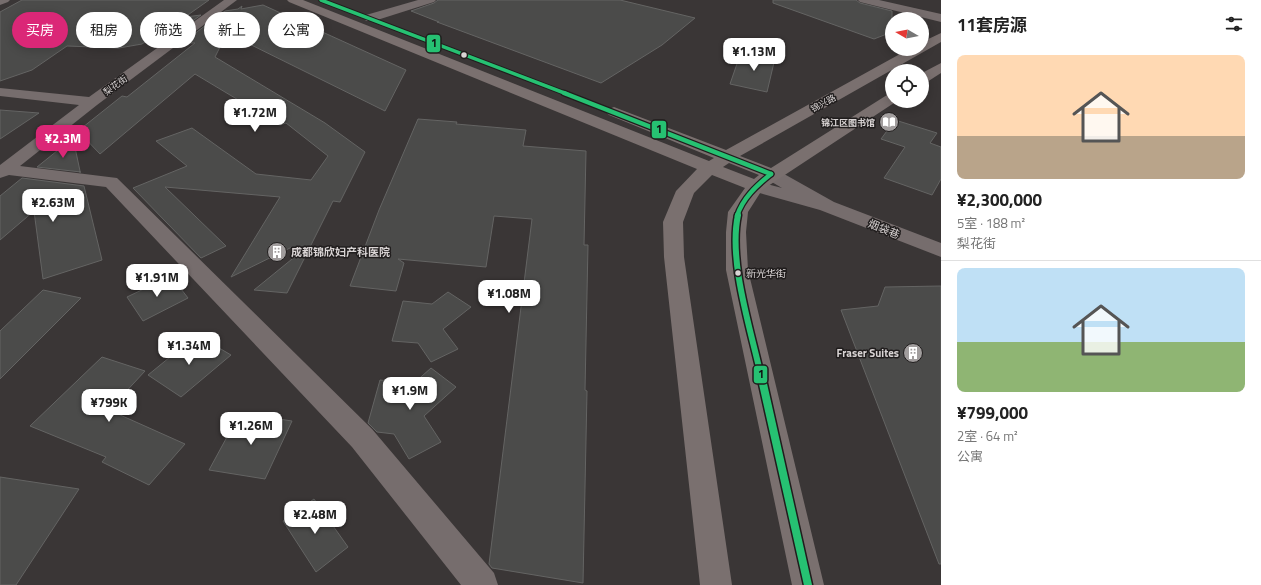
<!DOCTYPE html>
<html lang="zh">
<head>
<meta charset="utf-8">
<style>
	:root { --surface:#fff; --page:#f2f2f2; --text:#222; --muted:#767676; --line:#e0e0e0; --accent:#db2777 }
	body { margin:0; font-family:"Titillium Web","Noto Sans SC",sans-serif; background:var(--page); color:var(--text); height:100vh; display:flex; flex-direction:column; font-size:15px; white-space:nowrap }
	* { box-sizing:border-box; margin:0 }
	p { font-size:13px; color:var(--muted) }
	.icon { flex:none; width:22px; height:22px; fill:none; stroke:currentColor; stroke-width:2; stroke-linecap:round; stroke-linejoin:round }
	.map { position:relative; flex:1; overflow:hidden }
	.details { display:flex; flex-direction:column; background:var(--surface); width:320px }
	.details>* { flex:none }
	.banner { position:absolute; left:12px; top:12px; width:380px; height:36px; display:flex; gap:8px }
	.needle { width:26px; rotate:279deg }
	.buttons { position:absolute; left:885px; top:12px; display:grid; gap:8px }
	.buttons a { display:grid; place-items:center; width:44px; height:44px; border-radius:50%; background:var(--surface); box-shadow:0 2px 10px #0003; font-size:20px }
	.price { position:absolute; translate:-50% -34px; padding:0 9px; border-radius:8px; background:#fff; color:#222; font-size:13px; line-height:26px; filter:drop-shadow(0 1px 2px #0008) }
	.price::after { content:''; position:absolute; left:50%; top:24px; width:12px; height:9px; margin-left:-6px; background:inherit; clip-path:polygon(0 0,100% 0,50% 100%) }
	.price.active { background:var(--accent); color:#fff }
	ul { padding:0; list-style:none }
	li { display:grid; align-content:center; gap:8px; height:212px; padding:0 16px }
	li+li { border-top:1px solid var(--line) }
	li span { display:grid; place-items:center; height:124px; border-radius:8px; color:#555 }
	li>.icon { margin-inline-start:auto }
	span .icon { width:72px; height:72px; fill:#fffc; stroke-width:1 }
	li b { font-size:17px }
	h2 { display:flex; justify-content:space-between; align-items:center; height:48px; padding:0 16px; font-size:17px }
	.tag { padding:0 14px; border-radius:18px; background:var(--surface); box-shadow:0 2px 10px #0003; font-size:14px; line-height:36px }
	.tag.active { background:var(--accent); color:#fff }
	main { display:flex; flex:1; min-height:0 }
	.map>svg:first-child { display:block }
	.building { fill:#4b4b4a; stroke:#646463 }
	.lines { fill:none; stroke-linecap:round; stroke-linejoin:round }
	.street { fill:#766d6d; fill-rule:evenodd }
	.secondary { fill:#7a706f; fill-rule:evenodd }
	.bus-1-far3-casing { stroke:#201d1d; stroke-width:5.5 }
	.bus-1-far2-casing { stroke:#201d1d; stroke-width:7 }
	.bus-1-far1-casing { stroke:#201d1d; stroke-width:9 }
	.bus-1-casing { stroke:#201d1d; stroke-width:11 }
	.bus-1-far3 { stroke:#26c172; stroke-width:3.5 }
	.bus-1-far2 { stroke:#26c172; stroke-width:4.5 }
	.bus-1-far1 { stroke:#26c172; stroke-width:6 }
	.bus-1 { stroke:#26c172; stroke-width:8 }
	.bus-dot { fill:#d9d4d4; stroke:#201d1d; stroke-width:1.5 }
	.labels { text-anchor:middle; dominant-baseline:central; stroke-width:3; stroke-linejoin:round; paint-order:stroke }
	.far-street-label { font-size:9px; fill:#d9d4d4; stroke:#201d1d }
	.far-poi-label { font-size:9px; font-weight:bold; fill:#d9d4d4; stroke:#201d1d; text-anchor:end }
	.bus-label { font-size:10px; fill:#d9d4d4; stroke:#201d1d; text-anchor:start }
	.street-label { font-size:11px; fill:#d9d4d4; stroke:#201d1d }
	.poi-label { font-size:11px; font-weight:bold; fill:#d9d4d4; stroke:#201d1d; text-anchor:start }
	.line-badge { stroke:#201d1d; stroke-width:1.5 }
	.pale-badge-label { font-size:11px; text-anchor:middle; font-weight:bold; fill:#111 }
</style>
</head>
<body>
<main>
<div class="map">
<svg width="941" height="585" viewBox="0 0 941 585">
	<rect width="100%" height="100%" fill="#3a3636"/>
	<g class="building">
		<polygon points="22,0 209,0 185,17 201,15 160,44 155,44 151,38 142,44 119,48 67,46 32,70 0,81 0,12"/>
		<polygon points="438,0 620,0 695,18 662,45 601,83 437,22 439,22 411,11 434,3"/>
		<polygon points="773,0 856,0 860,3 892,11 892,32 874,39 773,3"/>
		<polygon points="263,5 406,70 385,111 227,33 215,57 325,123 365,152 340,202 333,201 287,293 254,290 297,255 292,247 231,277 280,197 165,187 226,246 201,258 133,188 187,166 156,141 192,128 256,174 311,180 328,156 286,123 280,125 195,74 100,154 78,131 122,96 127,97 195,43 182,43 225,11 238,9 242,6 241,9"/>
		<polygon points="776,54 767,92 730,84 740,55"/>
		<polygon points="0,110 39,113 0,139"/>
		<polygon points="418,119 457,122 456,124 526,130 523,146 586,151 584,245 588,245 585,390 587,391 583,583 492,568 489,564 532,219 494,216 486,267 398,259 404,263 396,291 350,286 379,210"/>
		<polygon points="895,120 937,133 930,143 941,147 941,179 932,195 884,178 905,147 881,139"/>
		<polygon points="73,138 80,171 79,172 81,172 37,167"/>
		<polygon points="22,178 84,186 102,260 43,279 34,211 0,240 0,196"/>
		<polygon points="171,276 188,298 143,321 127,297"/>
		<polygon points="941,286 941,564 939,564 841,310 878,306 885,287"/>
		<polygon points="43,290 81,298 0,379 0,331"/>
		<polygon points="448,292 471,307 443,329 458,349 431,362 418,343 392,341 403,301 432,304"/>
		<polygon points="197,335 231,355 181,397 148,375"/>
		<polygon points="102,357 145,371 109,410 185,444 149,485 102,462 106,457 30,426"/>
		<polygon points="431,368 456,387 424,416 441,442 409,459 394,434 377,432 368,423 380,380 413,384"/>
		<polygon points="240,413 292,421 265,479 209,470"/>
		<polygon points="0,477 79,489 16,585 0,585"/>
		<polygon points="314,499 348,547 316,572 283,521"/>
	</g>
	<g class="lines">
		<g class="street">
			<polygon points="0,0 10,0 8,2 0,5"/>
			<polygon points="224,0 237,0 97,105 20,166 117,178 372,429 494,573 498,585 461,585 352,447 106,187 9,175 0,178 0,165 79,105 0,96 0,88 89,97"/>
			<polygon points="418,0 436,0 434,2 374,21 366,21 364,18 366,15"/>
			<polygon points="858,0 879,0 941,14 941,22 860,2"/>
			<polygon points="771,169 777,170 834,202 941,243 941,257 820,210 749,190 746,186 749,182 755,181 782,188 765,178 762,174 765,170"/>
		</g>
		<g class="secondary">
			<path d="M287 0H303L709 161 714 158 609 115 606 112 609 109 614 107 619 109 726 150 909 49H922V42L941 33V42L740 156 771 168 887 95 892 94V101H897L762 190 748 212 746 232 748 270 824 585H792L726 270V232L728 212 745 188 712 175 694 193 683 222 684 257 732 585H700L664 257 663 222 676 191 697 169 289 2ZM729 163 759 175 754 179 723 167Z"/>
			<polygon points="941,63 941,73 927,82 922,83 922,73"/>
		</g>
		<g class="bus-1-far3-casing">
			<polyline id="bus-1-far3" points="321,0 567,94"/>
		</g>
		<g class="bus-1-far2-casing">
			<g id="bus-1-far2">
				<polyline points="564,93 771,174"/>
				<path d="M737 216C743 198 756 186 771 174"/>
			</g>
		</g>
		<g class="bus-1-far1-casing">
			<path id="bus-1-far1" d="M738 215C728 261 751 330 761 376"/>
		</g>
		<g class="bus-1-casing">
			<polyline id="bus-1" points="761,375 808,585"/>
		</g>
		<use href="#bus-1-far3" class="bus-1-far3"/>
		<use href="#bus-1-far2" class="bus-1-far2"/>
		<use href="#bus-1-far1" class="bus-1-far1"/>
		<use href="#bus-1" class="bus-1"/>
	</g>
	<defs>
		<g id="library-disc" transform="scale(1)"><circle r="9.5" fill="#a19d9d" stroke="#201d1d"/><path d="M-6-4Q-3-5.5-.7-3.5V5Q-3 3-6 4ZM6-4Q3-5.5 .7-3.5V5Q3 3 6 4Z" fill="#fff"/></g>
		<g id="building-disc" transform="scale(1)"><circle r="9.5" fill="#a19d9d" stroke="#201d1d"/><path d="M-4-6H4V6H1V3H-1V6H-4ZM-2.5-4.3h1.7v1.8h-1.7ZM.8-4.3h1.7v1.8H.8ZM-2.5-1h1.7V.8h-1.7ZM.8-1h1.7V.8H.8Z" fill="#fff"/></g>
	</defs>
	<g fill-rule="evenodd">
		<use href="#library-disc" x="889" y="122"/>
		<use href="#building-disc" x="277" y="252"/>
		<use href="#building-disc" x="913" y="353"/>
	</g>
	<g class="bus-dot">
		<circle cx="464" cy="55" r="3.5"/>
		<circle cx="738" cy="273" r="3.5"/>
	</g>
	<g class="labels">
		<g class="far-street-label">
			<text transform="translate(115 85) rotate(-36)">梨花街</text>
			<text transform="translate(823 103) rotate(-29)">锦兴路</text>
		</g>
		<g class="far-poi-label">
			<text x="875" y="122">锦江区图书馆</text>
		</g>
		<g class="bus-label">
			<text x="746" y="273">新光华街</text>
		</g>
		<g class="street-label">
			<text transform="translate(884 229) rotate(22)">烟袋巷</text>
		</g>
		<g class="poi-label">
			<text x="291" y="252">成都锦欣妇产科医院</text>
			<text x="899" y="353" text-anchor="end">Fraser Suites</text>
		</g>
	</g>
	<g class="line-badge">
		<rect x="426" y="34" width="15" height="19" rx="4" fill="#26c172"/>
		<rect x="651" y="120" width="16" height="19" rx="4" fill="#26c172"/>
		<rect x="753" y="365" width="15" height="19" rx="4" fill="#26c172"/>
	</g>
	<g class="pale-badge-label">
		<text x="434" y="47">1</text>
		<text x="659" y="133">1</text>
		<text x="761" y="378">1</text>
	</g>
</svg>
<div class="buttons">
<a><svg class="needle" viewBox="-14 -14 28 28"><path d="M0-13l5 13h-10z" fill="#e53935"/><path d="M0 13l5-13h-10z" fill="#767676"/></svg></a>
<a><svg class="icon" aria-label="locate" viewBox="0 0 24 24"><circle cx="12" cy="12" r="6"/><path d="M12 2v4M12 18v4M2 12h4M18 12h4"/></svg></a>
</div>
<b class="price" style="left:754px;top:72px">¥1.13M</b>
<b class="price" style="left:255px;top:133px">¥1.72M</b>
<b class="price active" style="left:63px;top:159px">¥2.3M</b>
<b class="price" style="left:53px;top:223px">¥2.63M</b>
<b class="price" style="left:157px;top:298px">¥1.91M</b>
<b class="price" style="left:509px;top:314px">¥1.08M</b>
<b class="price" style="left:189px;top:366px">¥1.34M</b>
<b class="price" style="left:410px;top:411px">¥1.9M</b>
<b class="price" style="left:109px;top:423px">¥799K</b>
<b class="price" style="left:251px;top:446px">¥1.26M</b>
<b class="price" style="left:315px;top:535px">¥2.48M</b>
<div class="banner">
<a class="tag active">买房</a>
<a class="tag">租房</a>
<a class="tag">筛选</a>
<a class="tag">新上</a>
<a class="tag">公寓</a>
</div>
</div>
<section class="details">
<h2>11套房源<svg class="icon" aria-label="filters" viewBox="0 0 24 24"><path d="M4 7h16M4 17h16"/><circle cx="9" cy="7" r="2"/><circle cx="15" cy="17" r="2"/></svg></h2>
<ul>
<li><span style="background:linear-gradient(#ffd9b3 65%,#b9a48a 0)"><svg class="icon" aria-label="home" viewBox="0 0 24 24"><path d="M3 11l9-7 9 7M6 9v11h12V9"/></svg></span><div><b>¥2,300,000</b><p>5室 · 188 m²</p><p>梨花街</p></div></li>
<li><span style="background:linear-gradient(#bfe0f5 60%,#8fb573 0)"><svg class="icon" aria-label="home" viewBox="0 0 24 24"><path d="M3 11l9-7 9 7M6 9v11h12V9"/></svg></span><div><b>¥799,000</b><p>2室 · 64 m²</p><p>公寓</p></div></li>
</ul>
</section>
</main>
</body>
</html>
